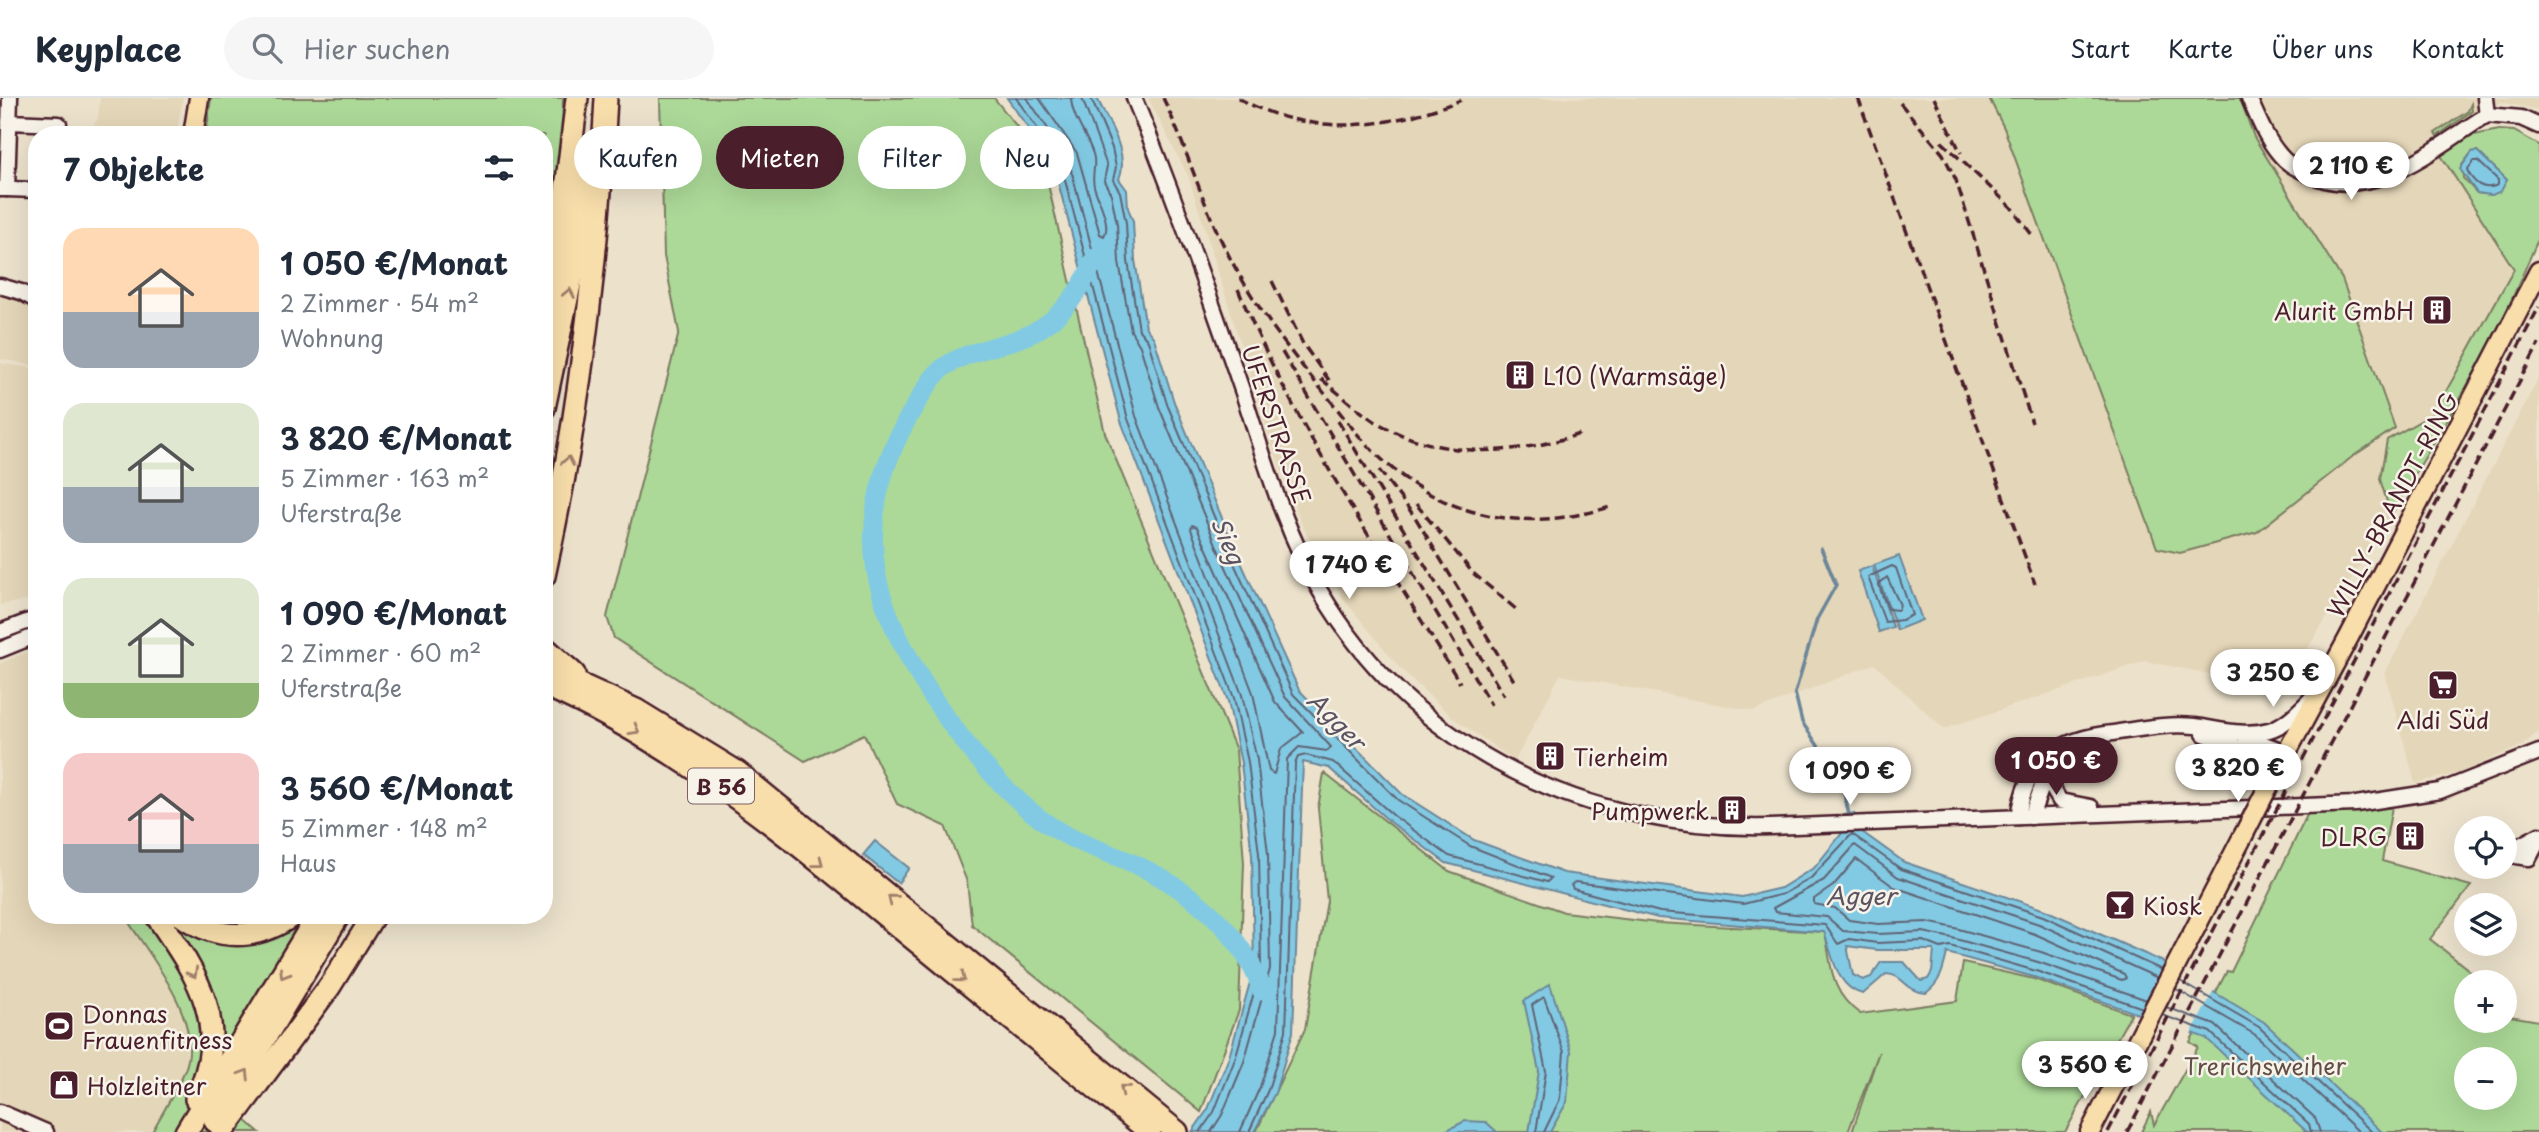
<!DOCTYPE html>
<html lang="de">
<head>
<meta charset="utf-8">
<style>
	:root { --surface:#fff; --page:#f6f6f7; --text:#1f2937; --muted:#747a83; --line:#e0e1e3; --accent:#4a1f2b }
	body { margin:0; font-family:"Playpen Sans",sans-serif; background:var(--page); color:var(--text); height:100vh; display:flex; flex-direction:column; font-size:26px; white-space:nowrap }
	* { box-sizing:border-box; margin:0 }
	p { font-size:23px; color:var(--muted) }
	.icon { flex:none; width:38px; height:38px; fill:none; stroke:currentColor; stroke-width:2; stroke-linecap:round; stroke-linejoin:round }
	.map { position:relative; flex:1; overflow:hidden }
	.panel { position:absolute; left:28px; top:28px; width:525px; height:798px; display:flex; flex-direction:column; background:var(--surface); border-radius:28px; box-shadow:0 7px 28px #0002 }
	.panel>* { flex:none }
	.banner { position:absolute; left:574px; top:28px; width:665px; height:63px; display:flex; gap:14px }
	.tools { position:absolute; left:2454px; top:718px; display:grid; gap:14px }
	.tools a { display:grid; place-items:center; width:63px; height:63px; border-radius:50%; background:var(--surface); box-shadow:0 7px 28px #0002; font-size:35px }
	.price { position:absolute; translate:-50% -60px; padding:0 16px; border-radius:24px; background:#fff; color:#222; font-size:23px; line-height:46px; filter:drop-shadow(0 2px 4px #0008) }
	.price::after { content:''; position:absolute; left:50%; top:42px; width:21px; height:16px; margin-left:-10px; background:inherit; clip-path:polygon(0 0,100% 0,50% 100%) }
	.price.selected { background:var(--accent); color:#fff }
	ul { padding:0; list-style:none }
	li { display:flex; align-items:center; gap:21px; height:175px; padding:0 35px }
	li span { display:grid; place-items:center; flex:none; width:196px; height:140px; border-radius:21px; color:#555 }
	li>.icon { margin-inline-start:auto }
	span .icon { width:84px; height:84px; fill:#fffc; stroke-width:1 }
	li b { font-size:30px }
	h2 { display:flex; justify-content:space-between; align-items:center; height:84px; padding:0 35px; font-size:30px }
	.chip { padding:0 24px; border-radius:32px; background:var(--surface); box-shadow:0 7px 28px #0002; font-size:24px; line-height:63px }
	.chip.selected { background:var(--accent); color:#fff }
	header { display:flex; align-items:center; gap:42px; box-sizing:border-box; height:98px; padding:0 35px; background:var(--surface); border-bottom:2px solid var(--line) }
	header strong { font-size:33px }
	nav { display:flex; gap:38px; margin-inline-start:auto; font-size:24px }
	.search { width:490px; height:63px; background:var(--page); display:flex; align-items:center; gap:18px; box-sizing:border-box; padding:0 24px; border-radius:38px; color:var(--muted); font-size:26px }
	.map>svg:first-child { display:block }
	.built { fill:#e4d6b8 }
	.green { fill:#acd998; stroke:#7b7c62; stroke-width:2; fill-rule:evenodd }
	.water { fill:#82cae3; stroke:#6c8699; stroke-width:2; fill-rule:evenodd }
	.pier { fill:#ece2cc }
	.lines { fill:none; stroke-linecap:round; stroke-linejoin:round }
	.shore { stroke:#606375; stroke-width:2 }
	.stream { stroke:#6c8699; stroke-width:3.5 }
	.river { stroke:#82cae3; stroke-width:19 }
	.minor-casing { stroke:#4a1f2b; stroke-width:19 }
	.major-casing { stroke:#4a1f2b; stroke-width:23 }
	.highway-casing { stroke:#4a1f2b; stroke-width:26 }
	.minor { stroke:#f7f3e8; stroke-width:14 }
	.major { stroke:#f8deab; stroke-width:18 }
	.highway { stroke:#f8deab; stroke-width:21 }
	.rail { stroke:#4a1f2b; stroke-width:3.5; stroke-dasharray:10 5; stroke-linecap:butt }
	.major-bridge-casing { stroke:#4a1f2b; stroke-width:23; stroke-linecap:butt }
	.major-bridge { stroke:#f8deab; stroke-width:18 }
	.oneway { stroke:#a17e6b }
	.labels { text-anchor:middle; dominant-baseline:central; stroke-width:5; stroke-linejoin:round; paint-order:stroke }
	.shield { fill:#f7f3e8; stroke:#7e5f64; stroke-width:2 }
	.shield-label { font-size:21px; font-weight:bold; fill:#4a1f2b }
	.poi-label { font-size:23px; fill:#4a1f2b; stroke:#f7f3e8; text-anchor:start }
	.street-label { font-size:23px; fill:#4a1f2b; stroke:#f7f3e8 }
	.park-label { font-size:23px; fill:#624e46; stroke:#f7f3e8 }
	.water-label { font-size:24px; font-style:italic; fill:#5b5262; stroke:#f7f3e8 }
</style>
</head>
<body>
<header>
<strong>Keyplace</strong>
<div class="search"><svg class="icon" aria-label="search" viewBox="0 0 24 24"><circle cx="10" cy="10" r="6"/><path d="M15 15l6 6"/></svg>Hier suchen</div>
<nav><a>Start</a><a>Karte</a><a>Über uns</a><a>Kontakt</a></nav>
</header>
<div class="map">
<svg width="2539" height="1034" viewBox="0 0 2539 1034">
	<rect width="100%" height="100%" fill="#ece2cc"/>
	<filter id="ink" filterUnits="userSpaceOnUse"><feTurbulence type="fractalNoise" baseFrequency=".0143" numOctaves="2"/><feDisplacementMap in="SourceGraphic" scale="14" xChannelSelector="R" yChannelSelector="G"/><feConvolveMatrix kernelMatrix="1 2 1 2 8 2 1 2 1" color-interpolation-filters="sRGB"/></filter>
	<g filter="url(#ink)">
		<g class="built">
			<polygon points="100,0 183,0 176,37 88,37 98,20"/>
			<polygon points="1148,0 2539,0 2539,12 2501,4 2434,45 2514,171 2434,315 2420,322 2380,381 2391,417 2290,579 2214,577 2145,563 1944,631 1874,566 1754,613 1560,577 1515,663 1453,620 1399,569 1342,499 1302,427 1271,344 1189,80"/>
			<polygon points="0,196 26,204 37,212 37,268 0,261"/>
			<polygon points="0,265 37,271 37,497 28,502 0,507"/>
			<polygon points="2539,279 2539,633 2523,647 2459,675 2415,685 2385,575"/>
			<polygon points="37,550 37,817 124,817 183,909 188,942 186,969 152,1034 0,1034 0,565"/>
		</g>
		<g class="green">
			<polygon points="211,0 563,0 562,35 544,160 544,37 206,37"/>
			<polygon points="660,0 994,0 1042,60 1105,335 1236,652 1244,765 1239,912 1201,1014 972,827 967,784 945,728 897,706 864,636 805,663 614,540 607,519 679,234 664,158"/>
			<polygon points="1989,0 2240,0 2254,39 2342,181 2395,330 2352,359 2257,434 2180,455 2157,450 2004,30"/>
			<polygon points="2471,6 2472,13 2437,38 2435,35 2468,13"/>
			<path d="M2499 32 2514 33 2539 47V139L2495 240 2391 417 2380 381 2387 342 2434 315 2514 171 2440 56 2469 38ZM2477 53 2507 82 2492 97 2477 95 2463 80 2462 67 2472 54Z"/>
			<path d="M1324 675 1449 773 1564 814 1658 825 1825 834C1832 869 1829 893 1860 916L1957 903 1963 865 2034 881 2131 916 2065 1034H1852L1879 954 1848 1034H1256L1305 931 1327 803 1318 710Z"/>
			<path d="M2392 709 2382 763 2471 788 2430 841 2484 884H2466V922H2504V917L2539 923V1034H2141L2151 1014 2154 1027 2198 949 2190 944 2227 873 2231 874 2308 715ZM2466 961H2504V999H2466Z"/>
			<path d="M124 817H149L189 876 205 921 198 981 259 1034H152C163 1014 176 993 185 972 205 922 149 857 124 817Z"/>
			<polygon points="163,817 172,817 206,838 306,817 220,962"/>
			<path d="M195 817H274C240 831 229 828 195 817Z"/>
		</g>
		<g class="water">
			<path d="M1007 0H1097C1108 24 1130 55 1119 81L1127 92 1128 110 1133 123 1135 162 1146 230 1154 240 1174 304 1234 449 1299 592 1402 696 1474 742 1564 775 1742 799 1781 790 1815 769 1842 735 1844 717 1854 715 1858 731 1904 764 2045 812 2161 863 2264 924 2382 1034H2307L2206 940 2034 879 1947 855C1943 872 1941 884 1926 895 1904 893 1905 877 1886 876L1863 896C1836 890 1833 858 1824 834L1658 820 1446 765 1389 723 1329 670 1303 664 1293 934 1275 995 1254 1034H1192L1208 1011 1229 959 1254 870 1252 757 1241 665 1228 603 1121 323 1053 65ZM1847 848 1877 852H1934L1932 874 1928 881 1921 883 1904 864H1881L1871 879 1863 882 1853 877Z"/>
			<polygon points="2477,53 2507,82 2501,93 2492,97 2477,95 2460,71 2472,54"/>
			<polygon points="1899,458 1922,522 1897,532 1874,467"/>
			<polygon points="1872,468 1893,529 1879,534 1858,473"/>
			<polygon points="875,743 909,770 898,785 863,757"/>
			<polygon points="1550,886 1571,953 1567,1004 1550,1034 1529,1034 1539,973 1524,903"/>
			<polygon points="1465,1023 1486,1024 1497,1034 1443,1034"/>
		</g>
		<polygon class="pier" points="2167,863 2214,892 2190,938 2138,919"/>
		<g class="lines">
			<g class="shore">
				<polyline points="1016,0 1060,63 1128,321 1234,600 1248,664 1259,756 1261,870 1235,961 1214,1014 1200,1034"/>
				<polyline points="1027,0 1068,60 1136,318 1242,597 1257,662 1268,756 1270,871 1244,964 1222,1017 1211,1034"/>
				<path d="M1039 0 1077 55 1100 136 1104 138C1112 126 1097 101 1094 88 1091 76 1097 67 1093 56 1087 37 1072 20 1071 0"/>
				<polyline points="1082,0 1107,68 1104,83 1111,96 1117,126 1119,164 1131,233 1140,248 1159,309 1220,456 1285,599 1331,649 1327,653 1299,649 1287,661 1278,932 1260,989 1240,1034"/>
				<polyline points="1091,0 1112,50 1116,69 1113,82 1120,94 1126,125 1128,163 1139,232 1148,243 1167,306 1228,452 1293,596 1398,702 1470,748 1551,780 1547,784 1449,758 1394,718 1333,664 1306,657 1298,659 1295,666 1286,933 1268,992 1249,1034"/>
				<path d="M2474 63H2478L2498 82V87C2483 93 2474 86 2467 72Z"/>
				<polygon points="1192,427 1197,429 1275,604 1303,634 1281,651 1274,676 1269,673 1253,595 1191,431"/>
				<polygon points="1892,468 1896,470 1912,517 1902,522 1885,524 1868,479"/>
				<polygon points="1887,479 1900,507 1898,512 1888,511 1879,486"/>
				<polygon points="1856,761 1894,789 2035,836 2124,876 2126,880 2122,882 2041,854 1955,830 1927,824 1878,826 1849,822 1835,810 1814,806 1814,801 1833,788"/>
				<polyline points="2180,883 2259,929 2372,1034"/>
				<polyline points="2176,891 2254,936 2359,1034"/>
				<polyline points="2147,902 2038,864 1952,840 1923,834 1878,836 1843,833 1827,819 1775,814 1773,810 1824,782 1855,747 1898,779 2039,826 2158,880"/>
				<polyline points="2166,909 2215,927 2315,1020 2320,1034"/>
				<polyline points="2143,910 2036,873 1950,848 1941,850 1923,843 1877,845 1849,841 1838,846 1825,827 1660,814 1573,791 1571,787 1575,784 1743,806 1783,796 1810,781 1852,736 1901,771 2043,818 2162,872"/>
				<polyline points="2162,917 2210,934 2309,1026 2311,1034"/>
				<polyline points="1536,1034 1546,973 1532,907 1544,899 1564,954 1560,1001 1544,1034"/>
			</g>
			<polyline class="stream" points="1821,450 1836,487 1817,521 1795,595 1802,624 1841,682 1850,721"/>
			<path class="river" d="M1095 160C1080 196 1056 228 1018 241 993 250 965 254 944 269 933 277 925 292 918 303 886 354 866 412 876 473 890 556 988 694 1062 735 1086 749 1114 756 1139 768 1193 794 1243 835 1262 893"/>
			<g class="minor-casing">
				<g id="minor">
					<path d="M1134 0C1174 97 1209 196 1243 295 1265 362 1284 432 1320 493 1415 654 1589 733 1770 729L2356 706 2440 693 2539 654"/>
					<path d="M2249 0C2258 20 2266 41 2280 57 2287 66 2296 70 2306 75 2372 108 2434 50 2487 17"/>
					<polyline points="2485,0 2487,17"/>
					<polyline points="2487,17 2521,20 2539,28"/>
					<polyline points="9,24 59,26"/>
					<polyline points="0,91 7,91 10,0"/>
					<polyline points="7,91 35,92"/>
					<polyline points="0,188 21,194 37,203"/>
					<polyline points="0,534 37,520"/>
					<polyline points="0,552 37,537"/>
					<polyline points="2204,636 2280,666"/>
					<polyline points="2245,639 2286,654"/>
					<polyline points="2049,671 2050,686 2060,703 2091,709"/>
					<path d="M2018 719C2026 665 2052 644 2105 636 2135 632 2163 625 2195 628 2219 631 2244 639 2269 632 2287 627 2301 610 2315 597"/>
					<polyline points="2031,719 2049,669 2061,655"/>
					<polyline points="2539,737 2515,750 2516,758 2529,760 2539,741"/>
					<polyline points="0,1014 46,1034"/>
				</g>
			</g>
			<g class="major-casing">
				<g id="major">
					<polyline points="193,37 199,0"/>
					<polyline points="2267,691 2349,539 2539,173"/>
					<polyline points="2090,1034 2243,738"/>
				</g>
			</g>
			<g class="highway-casing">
				<g id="highway">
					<polyline points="544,228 559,149 577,0"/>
					<polyline points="544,310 577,153 589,64"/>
					<path d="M544 478C579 321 598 161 606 0"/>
					<polyline points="544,549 574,576"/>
					<polyline points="544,570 636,612 737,674 1177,1034"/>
					<path d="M544 587C677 645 788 737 899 829 982 897 1066 966 1150 1034"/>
					<path d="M156 817C198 879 232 926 196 1001"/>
					<path d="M181 817C217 843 257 843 293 817"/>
					<polyline points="215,1023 339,817"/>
					<polyline points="186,1034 318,817"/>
					<polyline points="222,1034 330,888 374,817"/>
				</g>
			</g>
			<use href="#minor" class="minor"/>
			<use href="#major" class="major"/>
			<use href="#highway" class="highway"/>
			<g class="rail">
				<path d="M1163 0C1187 50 1201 103 1226 152 1251 202 1285 248 1321 291 1338 311 1354 334 1372 352 1440 420 1520 436 1610 409"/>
				<path d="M1238 0C1310 40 1387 31 1461 2"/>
				<polyline points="1858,0 2035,486"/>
				<polyline points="1934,0 1961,55"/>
				<polyline points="1900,5 1943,56 1956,82 2032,325"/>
				<polyline points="1941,43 2011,109 2032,137"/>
				<polyline points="1272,183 1303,246 1331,285"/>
				<path d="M1238 191C1295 330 1382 457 1460 585"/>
				<polyline points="1282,254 1491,607"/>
				<path d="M1321 281C1339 295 1357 312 1376 324 1441 362 1514 358 1583 335"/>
				<polyline points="1338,323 1504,598"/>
				<polyline points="1379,372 1415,419 1516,586"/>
				<polyline points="1416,406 1473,475 1517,512"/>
				<polyline points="2108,1034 2539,209"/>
				<polyline points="2127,1034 2539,246"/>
			</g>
			<g class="major-bridge-casing">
				<polyline id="major-bridge" points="2243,738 2267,691"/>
			</g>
			<use href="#major-bridge" class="major-bridge"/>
		</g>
		<defs><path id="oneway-chevron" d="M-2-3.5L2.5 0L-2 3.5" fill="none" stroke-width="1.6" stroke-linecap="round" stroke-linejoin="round" transform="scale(1.75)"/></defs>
		<g class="oneway">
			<use href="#oneway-chevron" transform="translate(569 195) rotate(-79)"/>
			<use href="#oneway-chevron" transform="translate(568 363) rotate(-79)"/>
			<use href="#oneway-chevron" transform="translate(635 632) rotate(30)"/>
			<use href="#oneway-chevron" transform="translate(819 765) rotate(38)"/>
			<use href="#oneway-chevron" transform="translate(892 801) rotate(-141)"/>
			<use href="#oneway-chevron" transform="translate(193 875) rotate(61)"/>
			<use href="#oneway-chevron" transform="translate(284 876) rotate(121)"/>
			<use href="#oneway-chevron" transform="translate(961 880) rotate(39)"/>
			<use href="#oneway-chevron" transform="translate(245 976) rotate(-58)"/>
			<use href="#oneway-chevron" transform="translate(1124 991) rotate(-141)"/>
		</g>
	</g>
	<defs>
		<g id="building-square" transform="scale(1.575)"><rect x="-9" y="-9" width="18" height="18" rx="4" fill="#4a1f2b" stroke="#f7f3e8"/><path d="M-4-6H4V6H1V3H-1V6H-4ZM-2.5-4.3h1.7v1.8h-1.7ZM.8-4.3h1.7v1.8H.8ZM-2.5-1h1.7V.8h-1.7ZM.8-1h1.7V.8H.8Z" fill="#fff"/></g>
		<g id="supermarket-square" transform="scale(1.575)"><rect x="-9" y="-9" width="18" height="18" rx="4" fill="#4a1f2b" stroke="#f7f3e8"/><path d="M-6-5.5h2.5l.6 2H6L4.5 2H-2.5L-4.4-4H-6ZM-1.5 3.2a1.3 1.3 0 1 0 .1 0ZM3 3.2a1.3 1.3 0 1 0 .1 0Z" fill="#fff"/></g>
		<g id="bar-square" transform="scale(1.575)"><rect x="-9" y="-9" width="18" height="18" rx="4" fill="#4a1f2b" stroke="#f7f3e8"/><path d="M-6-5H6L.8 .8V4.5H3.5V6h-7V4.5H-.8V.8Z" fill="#fff"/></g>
		<g id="stadium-square" transform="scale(1.575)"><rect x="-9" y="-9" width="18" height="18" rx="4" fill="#4a1f2b" stroke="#f7f3e8"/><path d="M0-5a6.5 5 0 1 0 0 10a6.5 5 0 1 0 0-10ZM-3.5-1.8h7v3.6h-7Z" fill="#fff"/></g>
		<g id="shop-square" transform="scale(1.575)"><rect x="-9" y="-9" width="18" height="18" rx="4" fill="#4a1f2b" stroke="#f7f3e8"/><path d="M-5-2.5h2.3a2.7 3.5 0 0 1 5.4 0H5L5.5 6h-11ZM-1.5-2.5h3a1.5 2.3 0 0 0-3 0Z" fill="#fff"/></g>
	</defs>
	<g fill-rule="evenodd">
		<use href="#building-square" x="2437" y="212"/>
		<use href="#building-square" x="1520" y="277"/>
		<use href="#supermarket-square" x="2443" y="587"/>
		<use href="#building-square" x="1550" y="658"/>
		<use href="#building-square" x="1732" y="712"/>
		<use href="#building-square" x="2410" y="738"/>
		<use href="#bar-square" x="2120" y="807"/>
		<use href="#stadium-square" x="59" y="928"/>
		<use href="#shop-square" x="64" y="987"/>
	</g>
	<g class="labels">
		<rect class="shield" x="688" y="670.5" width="66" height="35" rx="5"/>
		<g class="shield-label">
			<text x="721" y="688">B 56</text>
		</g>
		<g class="poi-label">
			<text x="2414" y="212" text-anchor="end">Alurit GmbH</text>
			<text x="1543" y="277">L10 (Warmsäge)</text>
			<text x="2443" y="621" text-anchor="middle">Aldi Süd</text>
			<text x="1573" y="658">Tierheim</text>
			<text x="1709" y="712" text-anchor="end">Pumpwerk</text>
			<text x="2387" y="738" text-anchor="end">DLRG</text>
			<text x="2143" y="807">Kiosk</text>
			<text x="82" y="915">Donnas<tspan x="82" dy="26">Frauenfitness</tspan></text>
			<text x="87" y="987">Holzleitner</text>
		</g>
		<g class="street-label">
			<text transform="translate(1277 326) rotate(71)">UFERSTRASSE</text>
			<text transform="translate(2392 406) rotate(-62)">WILLY-BRANDT-RING</text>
		</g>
		<g class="park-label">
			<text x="2265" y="967">Trerichsweiher</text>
		</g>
		<g class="water-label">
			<text transform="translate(1229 442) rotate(67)">Sieg</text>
			<text transform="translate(1337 622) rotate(45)">Agger</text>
			<text x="1861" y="797">Agger</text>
		</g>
	</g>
</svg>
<div class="tools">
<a><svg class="icon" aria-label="locate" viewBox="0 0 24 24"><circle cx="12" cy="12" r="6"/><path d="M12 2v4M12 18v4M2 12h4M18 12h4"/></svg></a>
<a><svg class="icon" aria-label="layers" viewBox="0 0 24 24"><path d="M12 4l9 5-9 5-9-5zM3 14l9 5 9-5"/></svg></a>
<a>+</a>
<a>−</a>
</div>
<b class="price" style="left:2351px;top:104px">2 110 €</b>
<b class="price" style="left:1349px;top:503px">1 740 €</b>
<b class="price" style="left:2273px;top:611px">3 250 €</b>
<b class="price selected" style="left:2056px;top:699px">1 050 €</b>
<b class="price" style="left:2238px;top:706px">3 820 €</b>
<b class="price" style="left:1850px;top:709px">1 090 €</b>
<b class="price" style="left:2085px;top:1003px">3 560 €</b>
<div class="banner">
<a class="chip">Kaufen</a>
<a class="chip selected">Mieten</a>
<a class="chip">Filter</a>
<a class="chip">Neu</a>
</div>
<section class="panel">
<h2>7 Objekte<svg class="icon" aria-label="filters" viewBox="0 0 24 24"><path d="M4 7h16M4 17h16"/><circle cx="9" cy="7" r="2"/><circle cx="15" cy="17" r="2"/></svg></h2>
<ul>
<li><span style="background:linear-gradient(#ffd9b3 60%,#9aa5b1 0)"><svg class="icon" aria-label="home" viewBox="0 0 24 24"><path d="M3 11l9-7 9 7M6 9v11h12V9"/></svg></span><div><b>1 050 €/Monat</b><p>2 Zimmer · 54 m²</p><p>Wohnung</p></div></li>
<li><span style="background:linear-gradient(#dfe7d0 60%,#9aa5b1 0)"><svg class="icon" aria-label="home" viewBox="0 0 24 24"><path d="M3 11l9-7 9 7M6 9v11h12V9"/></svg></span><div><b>3 820 €/Monat</b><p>5 Zimmer · 163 m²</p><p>Uferstraße</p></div></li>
<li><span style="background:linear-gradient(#dfe7d0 75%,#8fb573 0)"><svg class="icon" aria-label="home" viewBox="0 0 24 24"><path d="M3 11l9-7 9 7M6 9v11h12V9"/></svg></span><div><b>1 090 €/Monat</b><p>2 Zimmer · 60 m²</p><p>Uferstraße</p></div></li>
<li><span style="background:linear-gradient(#f6c9c9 65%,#9aa5b1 0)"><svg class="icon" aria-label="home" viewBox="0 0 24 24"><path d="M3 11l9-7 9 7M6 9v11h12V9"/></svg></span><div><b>3 560 €/Monat</b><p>5 Zimmer · 148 m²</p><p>Haus</p></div></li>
</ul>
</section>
</div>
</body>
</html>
